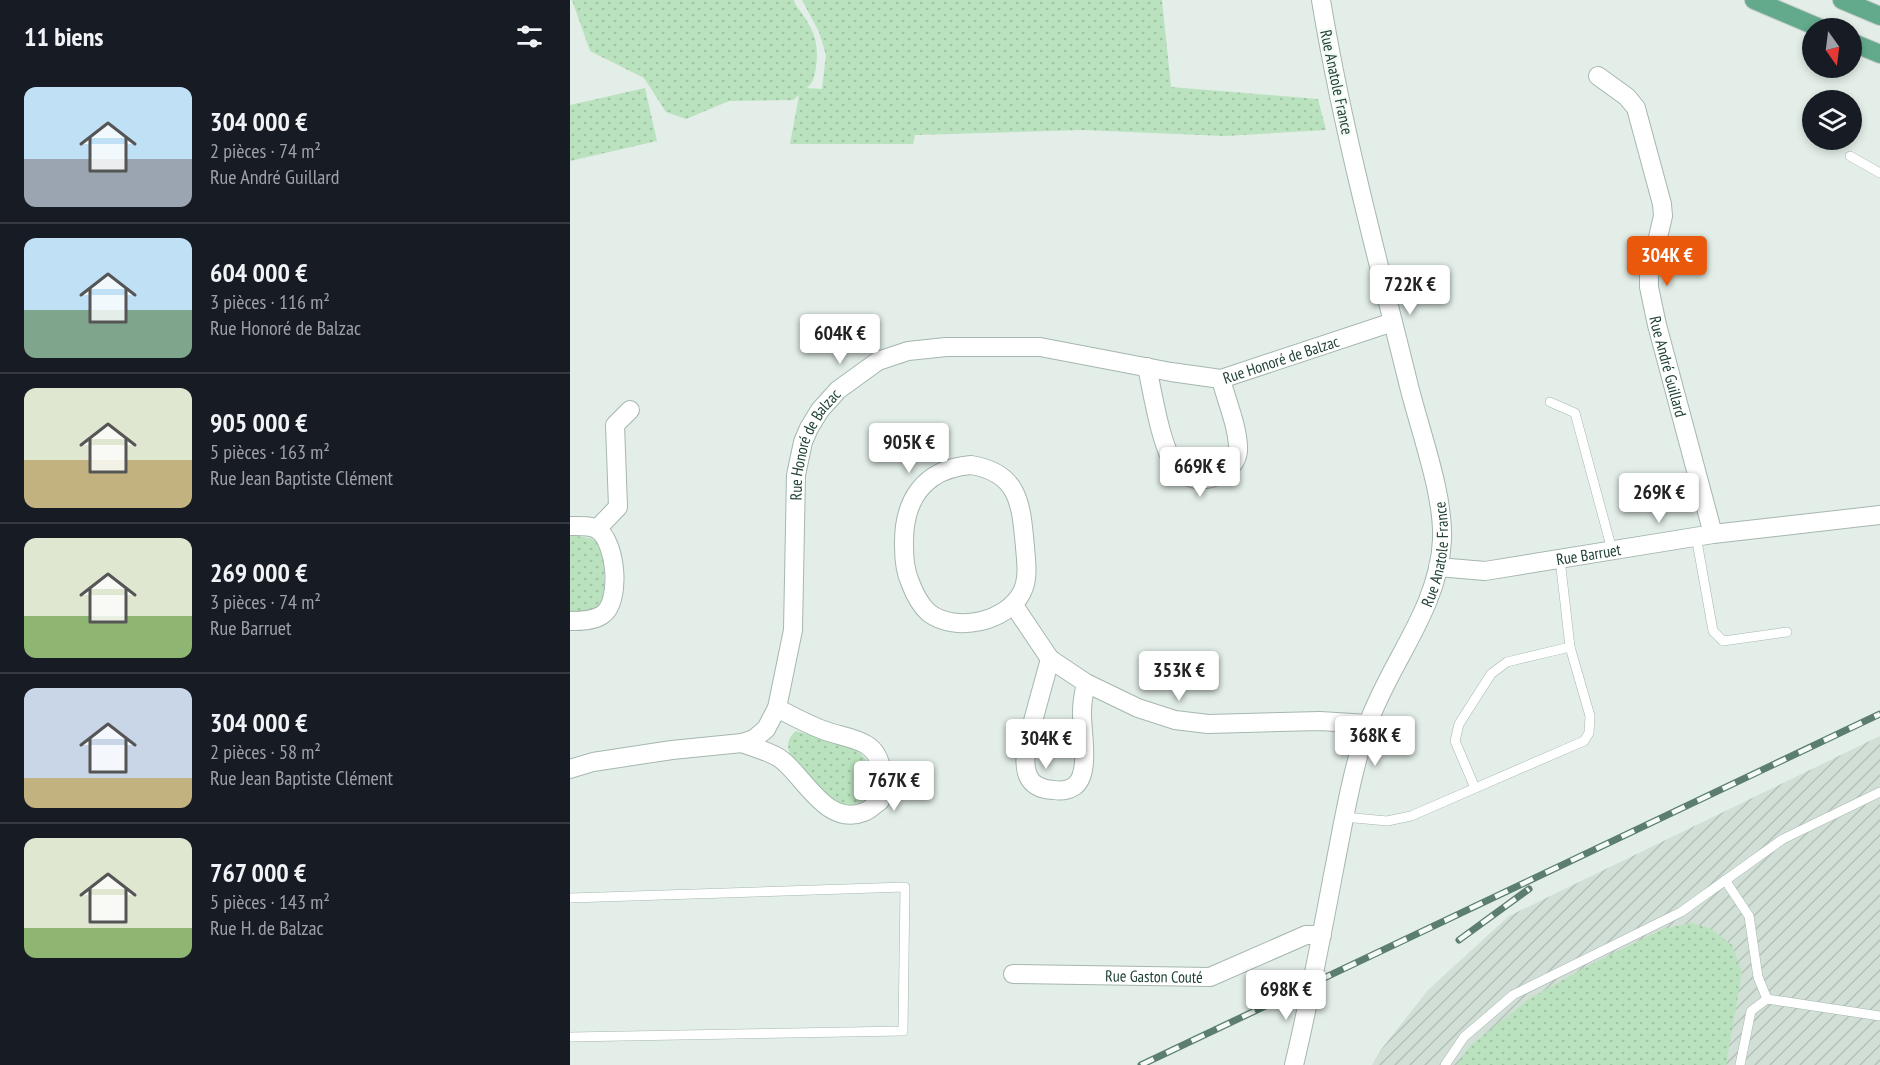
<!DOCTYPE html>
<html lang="fr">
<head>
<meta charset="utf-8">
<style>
	:root { --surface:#171b24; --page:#242831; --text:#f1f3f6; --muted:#9ea1a6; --line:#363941; --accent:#ea580c }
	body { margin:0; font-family:"PT Sans Narrow",sans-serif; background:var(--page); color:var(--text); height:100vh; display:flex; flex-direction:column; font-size:22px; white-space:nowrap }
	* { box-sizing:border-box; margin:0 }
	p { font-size:20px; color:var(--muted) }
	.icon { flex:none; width:33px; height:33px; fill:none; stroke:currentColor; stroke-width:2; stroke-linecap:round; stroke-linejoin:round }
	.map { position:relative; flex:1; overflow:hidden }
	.panel { display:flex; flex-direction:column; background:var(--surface); width:570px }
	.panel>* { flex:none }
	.needle { width:39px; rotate:166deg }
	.buttons { position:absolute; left:1232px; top:18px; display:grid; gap:12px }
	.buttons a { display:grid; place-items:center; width:60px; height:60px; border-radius:50%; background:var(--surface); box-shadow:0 3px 9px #0003; font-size:30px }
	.price { position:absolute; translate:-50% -51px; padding:0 14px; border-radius:6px; background:#fff; color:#222; font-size:20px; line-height:39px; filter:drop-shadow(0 2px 3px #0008) }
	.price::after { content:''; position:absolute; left:50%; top:36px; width:18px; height:14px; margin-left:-9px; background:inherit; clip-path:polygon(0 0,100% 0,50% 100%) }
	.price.selected { background:var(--accent); color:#fff }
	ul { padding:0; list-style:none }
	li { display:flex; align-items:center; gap:18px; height:150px; padding:0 24px }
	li+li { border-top:2px solid var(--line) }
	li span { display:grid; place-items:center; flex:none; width:168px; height:120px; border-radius:12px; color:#555 }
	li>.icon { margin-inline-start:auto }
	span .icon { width:72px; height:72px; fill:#fffc; stroke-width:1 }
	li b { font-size:26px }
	h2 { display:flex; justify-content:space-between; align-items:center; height:72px; padding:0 24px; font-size:26px }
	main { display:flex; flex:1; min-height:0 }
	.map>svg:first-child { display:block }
	.industrial { fill:url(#industrial-furrows) }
	.grass { fill:url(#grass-dots) }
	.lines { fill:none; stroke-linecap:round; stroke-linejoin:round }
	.lane-casing { stroke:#a5b7ae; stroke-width:10 }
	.street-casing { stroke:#a5b7ae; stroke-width:20 }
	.primary-casing { stroke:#c1cac6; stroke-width:20 }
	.lane { stroke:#fff; stroke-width:9 }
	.street { stroke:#fff; stroke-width:18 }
	.primary { stroke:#63a98c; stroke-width:18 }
	.rail-casing { stroke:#5b7e6f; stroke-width:7 }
	.rail { stroke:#f4faf6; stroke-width:4.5; stroke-dasharray:14; stroke-linecap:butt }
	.labels { text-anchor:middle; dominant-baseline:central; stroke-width:4.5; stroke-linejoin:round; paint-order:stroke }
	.street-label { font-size:16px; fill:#204234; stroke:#f4faf6 }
</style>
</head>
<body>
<main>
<section class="panel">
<h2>11 biens<svg class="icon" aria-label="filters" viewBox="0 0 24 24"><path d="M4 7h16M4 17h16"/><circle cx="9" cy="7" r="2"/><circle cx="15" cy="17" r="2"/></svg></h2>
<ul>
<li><span style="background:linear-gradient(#bfe0f5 60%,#9aa5b1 0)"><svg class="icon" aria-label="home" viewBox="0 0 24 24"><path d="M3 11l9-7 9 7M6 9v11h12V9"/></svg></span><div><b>304 000 €</b><p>2 pièces · 74 m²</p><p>Rue André Guillard</p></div></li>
<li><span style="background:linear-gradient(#bfe0f5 60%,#7fa58c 0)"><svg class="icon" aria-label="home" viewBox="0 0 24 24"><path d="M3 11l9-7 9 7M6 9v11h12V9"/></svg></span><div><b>604 000 €</b><p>3 pièces · 116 m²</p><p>Rue Honoré de Balzac</p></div></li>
<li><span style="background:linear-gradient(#dfe7d0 60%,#c2b280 0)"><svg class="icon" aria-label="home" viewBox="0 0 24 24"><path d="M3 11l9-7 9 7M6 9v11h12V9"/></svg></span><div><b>905 000 €</b><p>5 pièces · 163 m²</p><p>Rue Jean Baptiste Clément</p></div></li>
<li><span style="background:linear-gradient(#dfe7d0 65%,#8fb573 0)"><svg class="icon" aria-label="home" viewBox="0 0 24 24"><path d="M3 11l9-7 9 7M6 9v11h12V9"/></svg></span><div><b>269 000 €</b><p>3 pièces · 74 m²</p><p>Rue Barruet</p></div></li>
<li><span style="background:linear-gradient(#c9d6e8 75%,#c2b280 0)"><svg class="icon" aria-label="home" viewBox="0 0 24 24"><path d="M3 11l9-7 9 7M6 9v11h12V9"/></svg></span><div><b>304 000 €</b><p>2 pièces · 58 m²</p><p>Rue Jean Baptiste Clément</p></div></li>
<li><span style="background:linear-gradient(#dfe7d0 75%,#8fb573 0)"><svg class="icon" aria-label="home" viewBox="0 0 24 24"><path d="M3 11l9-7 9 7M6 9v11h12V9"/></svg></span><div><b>767 000 €</b><p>5 pièces · 143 m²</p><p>Rue H. de Balzac</p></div></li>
</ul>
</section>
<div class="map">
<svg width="1310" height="1065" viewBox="0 0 1310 1065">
	<defs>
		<pattern id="industrial-furrows" width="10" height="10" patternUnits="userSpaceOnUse" patternTransform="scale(1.5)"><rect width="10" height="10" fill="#d1dfd6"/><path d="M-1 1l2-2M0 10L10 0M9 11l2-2" fill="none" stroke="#b3c1b8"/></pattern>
		<pattern id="grass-dots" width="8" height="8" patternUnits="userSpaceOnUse" patternTransform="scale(1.5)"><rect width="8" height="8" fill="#bae2be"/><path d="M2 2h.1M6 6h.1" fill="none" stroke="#a0c3a4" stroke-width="1.8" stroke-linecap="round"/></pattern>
	</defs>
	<rect width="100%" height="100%" fill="#e3eee8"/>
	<polygon class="industrial" points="1310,736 1310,1065 802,1065 810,1051 858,990 939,916"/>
	<g class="grass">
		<path d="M2 0H224L225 4C241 25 250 39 246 67 244 77 244 82 237 88L252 89 256 55 249 32 232 0H592L601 87 748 99 756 130 655 136 512 130 345 135 343 144H220L229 95 223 100 159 101 116 119 96 112 74 78 20 51Z"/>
		<polygon points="75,88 87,141 0,161 0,105"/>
		<polygon points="0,535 20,538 29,543 34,551 34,599 29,608 17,611 0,612"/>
		<path d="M226 731C243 736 272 741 287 751 315 769 301 819 264 801 257 797 250 788 244 782 231 769 205 748 226 731Z"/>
		<polygon points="1122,923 1141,929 1162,945 1172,972 1156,1065 887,1065 900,1046 959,999 1016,967 1093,929"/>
	</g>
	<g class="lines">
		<g class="lane-casing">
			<g id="lane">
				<polyline points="1280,156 1310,173"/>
				<polyline points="980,402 1005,413 1042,550"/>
				<polyline points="1126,536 1143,631 1153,641 1217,632"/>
				<polyline points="905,788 885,741 889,724 921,674 937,662 1000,647"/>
				<polyline points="774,817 817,821 841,816 1014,741 1019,733 1020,716 1000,647 990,559"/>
				<polyline points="1155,880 1179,916 1188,977 1197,999 1181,1011 1170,1065"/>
				<polyline points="0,898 335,887 333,1031 0,1037"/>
				<polyline points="1197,999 1310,1016"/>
				<polyline points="875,1065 894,1037 943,995 1111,912 1213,839 1310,792"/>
			</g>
		</g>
		<g class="street-casing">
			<g id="street">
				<path id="s1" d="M1028 76 1057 97 1066 108 1092 204 1093 216 1079 276V287L1087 325 1143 534"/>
				<path d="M577 367C583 395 590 441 604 465 614 480 633 483 649 475 658 470 667 462 668 451 669 429 656 400 651 379"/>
				<path d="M401 465C450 473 451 505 455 547 456 561 459 578 452 592 437 622 386 633 359 613 350 605 344 593 340 582 335 571 334 559 334 546 333 501 353 469 401 465Z"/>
				<path d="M0 526C8 526 21 525 28 530 46 542 52 602 32 615 23 621 10 621 0 621"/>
				<polyline points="27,529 48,507 45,425 60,410"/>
				<path id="s2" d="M868 567 915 571 1143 534 1310 515"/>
				<polyline points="443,604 480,659 516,683 568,708 605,720 638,724 750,721 798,724"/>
				<path d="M480 659 457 743C453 767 454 789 484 790 490 791 498 790 503 787 522 776 511 730 512 711 512 701 514 692 516 683"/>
				<path d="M172 743C184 748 202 752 212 760 235 778 257 827 294 812 300 810 305 804 310 801 314 782 315 753 293 743 281 737 266 735 253 730 237 724 222 716 207 708"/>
				<path id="s3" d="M0 769 23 762 102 750 172 743 184 739 196 729 207 708 223 630 226 475 233 442 239 428 250 410 268 390 308 361 338 351 376 347H470L601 372 651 379 823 322"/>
				<path id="s4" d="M443 974 640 977 736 935H752"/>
				<path id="s5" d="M724 1065C739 1002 751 939 763 875 773 825 781 773 798 724 820 662 869 608 872 540 874 492 848 426 837 378 806 253 772 127 751 0"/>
			</g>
		</g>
		<g class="primary-casing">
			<g id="primary">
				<polyline points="1184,0 1250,28"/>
				<polyline points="1272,0 1310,16"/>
				<polyline points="1281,42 1310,54"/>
			</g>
		</g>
		<use href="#lane" class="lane"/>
		<use href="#street" class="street"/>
		<use href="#primary" class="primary"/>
		<g class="rail-casing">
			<g id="rail">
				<polyline points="889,940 959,889"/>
				<polyline points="571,1065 1310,714"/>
			</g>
		</g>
		<use href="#rail" class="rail"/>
	</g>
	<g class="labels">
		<g class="street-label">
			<text transform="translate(767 82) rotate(78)">Rue Anatole France</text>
			<text stroke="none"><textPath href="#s3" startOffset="1018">Rue Honoré de Balzac</textPath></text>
			<text stroke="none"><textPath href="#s1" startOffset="316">Rue André Guillard</textPath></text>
			<text stroke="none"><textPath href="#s3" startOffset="496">Rue Honoré de Balzac</textPath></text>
			<text stroke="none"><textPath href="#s5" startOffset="534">Rue Anatole France</textPath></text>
			<text stroke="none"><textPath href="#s2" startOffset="152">Rue Barruet</textPath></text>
			<text stroke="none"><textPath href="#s4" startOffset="141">Rue Gaston Couté</textPath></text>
		</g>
	</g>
</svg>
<div class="buttons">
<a><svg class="needle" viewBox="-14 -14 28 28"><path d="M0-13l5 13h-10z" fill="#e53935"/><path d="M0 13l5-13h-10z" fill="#9ea1a6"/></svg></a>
<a><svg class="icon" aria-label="layers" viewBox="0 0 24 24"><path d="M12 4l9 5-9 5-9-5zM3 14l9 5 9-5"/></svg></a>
</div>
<b class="price selected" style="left:1097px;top:287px">304K €</b>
<b class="price" style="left:840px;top:316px">722K €</b>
<b class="price" style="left:270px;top:365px">604K €</b>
<b class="price" style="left:339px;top:474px">905K €</b>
<b class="price" style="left:630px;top:498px">669K €</b>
<b class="price" style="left:1089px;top:524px">269K €</b>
<b class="price" style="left:609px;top:702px">353K €</b>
<b class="price" style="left:805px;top:767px">368K €</b>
<b class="price" style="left:476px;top:770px">304K €</b>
<b class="price" style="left:324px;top:812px">767K €</b>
<b class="price" style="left:716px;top:1021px">698K €</b>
</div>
</main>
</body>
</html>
